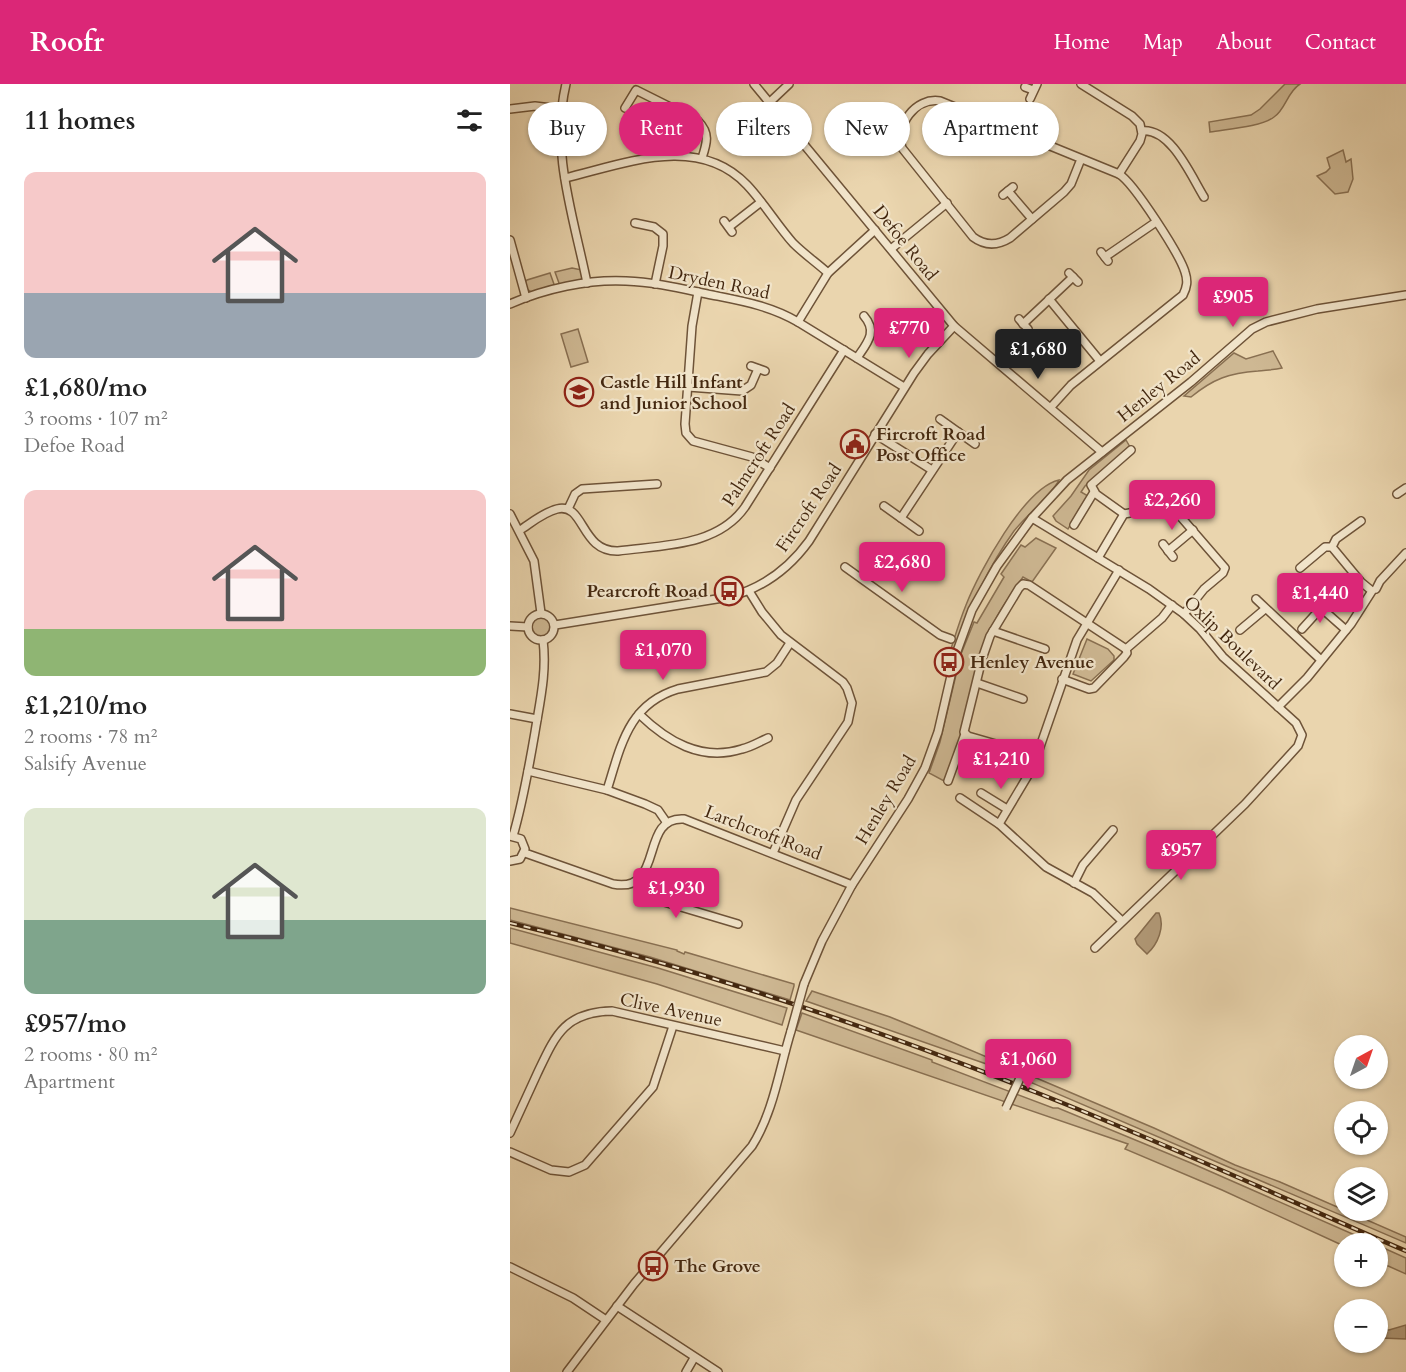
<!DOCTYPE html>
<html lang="en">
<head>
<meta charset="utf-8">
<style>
	:root { --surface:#fff; --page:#f2f2f2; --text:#222; --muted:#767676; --accent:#db2777 }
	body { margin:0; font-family:Cardo,serif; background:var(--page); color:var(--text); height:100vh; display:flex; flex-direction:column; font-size:22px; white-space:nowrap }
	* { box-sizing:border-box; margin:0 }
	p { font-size:20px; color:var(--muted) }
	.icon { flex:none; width:33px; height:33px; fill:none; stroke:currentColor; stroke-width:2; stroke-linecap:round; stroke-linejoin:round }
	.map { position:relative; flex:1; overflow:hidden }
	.details { display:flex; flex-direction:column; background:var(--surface); width:510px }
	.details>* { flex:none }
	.guide { position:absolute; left:18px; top:18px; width:570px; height:54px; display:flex; gap:12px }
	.needle { width:39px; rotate:40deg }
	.controls { position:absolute; left:824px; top:951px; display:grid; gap:12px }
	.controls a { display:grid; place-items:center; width:54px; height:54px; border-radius:50%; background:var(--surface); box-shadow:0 2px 4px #0004; font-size:30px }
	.price { position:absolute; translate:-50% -51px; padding:0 14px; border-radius:6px; background:var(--accent); color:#fff; font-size:20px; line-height:39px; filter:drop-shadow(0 2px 3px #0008) }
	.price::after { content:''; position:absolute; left:50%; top:36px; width:18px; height:14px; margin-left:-9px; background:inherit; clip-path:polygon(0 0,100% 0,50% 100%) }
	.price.on { background:#222; color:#fff }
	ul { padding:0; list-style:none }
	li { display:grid; align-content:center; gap:12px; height:318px; padding:0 24px }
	li span { display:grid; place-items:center; height:186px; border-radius:12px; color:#555 }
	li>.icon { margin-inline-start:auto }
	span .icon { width:108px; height:108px; fill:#fffc; stroke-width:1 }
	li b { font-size:26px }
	h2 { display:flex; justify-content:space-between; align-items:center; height:72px; padding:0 24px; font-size:26px }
	.tag { padding:0 21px; border-radius:27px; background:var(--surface); box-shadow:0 2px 4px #0004; font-size:21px; line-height:54px }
	.tag.on { background:var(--accent); color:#fff }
	header { display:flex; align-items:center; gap:36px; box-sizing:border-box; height:84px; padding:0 30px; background:var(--accent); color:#fff }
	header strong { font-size:28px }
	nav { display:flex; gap:33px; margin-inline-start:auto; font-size:21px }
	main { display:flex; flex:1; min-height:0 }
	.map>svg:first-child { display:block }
	.green { fill:#ceb893; stroke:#897052; stroke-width:1.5 }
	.water { fill:#b29a78; stroke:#866c4e; stroke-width:1.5 }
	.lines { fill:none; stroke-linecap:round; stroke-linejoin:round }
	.minor-casing { stroke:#6e5338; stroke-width:10 }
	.minor { stroke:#f1e4ca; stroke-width:7 }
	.rail-casing { stroke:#442810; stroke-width:4.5 }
	.rail { stroke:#f1e4ca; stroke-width:2; stroke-dasharray:7; stroke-linecap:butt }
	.minor-bridge-casing { stroke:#6e5338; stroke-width:10; stroke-linecap:butt }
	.minor-bridge { stroke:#f1e4ca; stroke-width:7 }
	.labels { text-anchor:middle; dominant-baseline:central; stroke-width:4.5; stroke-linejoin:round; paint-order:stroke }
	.street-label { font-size:18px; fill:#442810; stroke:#f1e4ca }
	.poi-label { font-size:18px; font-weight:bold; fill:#442810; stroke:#f1e4ca; text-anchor:start }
</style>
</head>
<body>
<header>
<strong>Roofr</strong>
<nav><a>Home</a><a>Map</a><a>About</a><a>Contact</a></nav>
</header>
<main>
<section class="details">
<h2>11 homes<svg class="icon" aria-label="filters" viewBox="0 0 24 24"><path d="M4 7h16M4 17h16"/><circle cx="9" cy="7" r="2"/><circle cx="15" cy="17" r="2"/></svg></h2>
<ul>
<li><span style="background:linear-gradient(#f6c9c9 65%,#9aa5b1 0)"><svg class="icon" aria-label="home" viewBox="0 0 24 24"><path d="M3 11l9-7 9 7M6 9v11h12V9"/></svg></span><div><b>£1,680/mo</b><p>3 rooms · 107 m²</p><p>Defoe Road</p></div></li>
<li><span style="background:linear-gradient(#f6c9c9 75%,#8fb573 0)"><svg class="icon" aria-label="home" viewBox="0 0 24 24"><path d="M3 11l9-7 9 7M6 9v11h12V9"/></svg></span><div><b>£1,210/mo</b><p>2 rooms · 78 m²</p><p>Salsify Avenue</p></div></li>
<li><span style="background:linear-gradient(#dfe7d0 60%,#7fa58c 0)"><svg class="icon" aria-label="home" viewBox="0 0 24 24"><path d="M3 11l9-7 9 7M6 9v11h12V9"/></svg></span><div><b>£957/mo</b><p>2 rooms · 80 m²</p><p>Apartment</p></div></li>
</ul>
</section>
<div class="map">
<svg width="896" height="1288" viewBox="0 0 896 1288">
	<rect width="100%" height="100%" fill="#ead5ae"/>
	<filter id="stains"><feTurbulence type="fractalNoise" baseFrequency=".00333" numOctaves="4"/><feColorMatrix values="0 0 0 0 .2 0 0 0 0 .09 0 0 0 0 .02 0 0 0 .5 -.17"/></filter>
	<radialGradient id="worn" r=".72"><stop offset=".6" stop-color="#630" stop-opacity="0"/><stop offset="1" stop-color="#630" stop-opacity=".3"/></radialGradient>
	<g class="green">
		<path d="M775 0H790C777 8 776 25 764 33 751 43 717 45 700 48L699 38 741 31 750 25Z"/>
		<polygon points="833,66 836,78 841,75 843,95 838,108 825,110 807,92 816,88 820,84 817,74"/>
		<polygon points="62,184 72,186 72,194 69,198 50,202 45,188"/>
		<polygon points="40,189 45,203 23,209 17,205 15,198 17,196"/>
		<polygon points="68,245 78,278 61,283 51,250"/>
		<path d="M763 267 772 284C764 286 756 286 748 287 719 289 703 295 681 313L674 312 724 269 736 275Z"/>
		<polygon points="616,356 620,363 575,402 571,408 578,412 558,445 546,437 543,432 561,412 579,386"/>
		<path d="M549 396C543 409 515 433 504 447 476 486 457 529 441 575L438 574C444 556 449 538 456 521 469 488 514 404 549 396Z"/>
		<path d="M526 454 546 464 522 498 513 493C503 508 490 524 483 541 461 591 457 647 434 697L419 689 430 658 451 570 464 538 467 539 494 493 491 490 511 461 515 463Z"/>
		<circle cx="31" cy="543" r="10"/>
		<polygon points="577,555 598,565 604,572 604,576 581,597 563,590"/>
		<polygon points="0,824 167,866 167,867 174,870 175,868 284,900 284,902 280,916 140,873 0,836"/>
		<polygon points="0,844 148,884 277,924 272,941 147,900 0,859"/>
		<polygon points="302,907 380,933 439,957 644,1044 725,1081 770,1098 896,1153 896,1159 485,983 296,917"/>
		<polygon points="292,929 422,976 422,978 543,1024 548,1024 681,1079 863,1159 834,1160 834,1162 712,1106 615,1065 618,1060 286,946"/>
		<polygon points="867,1161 896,1174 896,1190 867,1177"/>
	</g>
	<g class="water">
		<path d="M646 829H649C655 843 648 860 637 870L627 860 625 855Z"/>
		<polygon points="896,1241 896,1255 871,1254 869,1250 873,1246 879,1246"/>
	</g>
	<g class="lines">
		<g class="minor-casing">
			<g id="minor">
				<path d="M56 0C40 67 64 134 77 199"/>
				<polyline points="244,0 444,242 592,368"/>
				<polyline points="571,0 622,32 630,40 632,50 630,57 609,90"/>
				<polyline points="515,3 523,6"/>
				<polyline points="520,15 527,0"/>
				<polyline points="260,18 279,0"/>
				<path d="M115 24 126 6 188 37C200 49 197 59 192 74"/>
				<polyline points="0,25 25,22 50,25"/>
				<path d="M632 47C661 44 681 92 694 113"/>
				<polyline points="458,58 469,63"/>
				<polyline points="463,60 474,34"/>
				<path d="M55 94C114 80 188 49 237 101 254 119 267 141 283 159 294 170 307 179 318 189"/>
				<polyline points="498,107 522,135"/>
				<polyline points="493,111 503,103"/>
				<polyline points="214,137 222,148"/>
				<polyline points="125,139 144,143 153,150 153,162 145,200"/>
				<polyline points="219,143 251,118"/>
				<polyline points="0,156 16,214"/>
				<polyline points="381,165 437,119"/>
				<polyline points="591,168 598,177"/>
				<polyline points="595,173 646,138"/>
				<polyline points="559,189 568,198"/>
				<polyline points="188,208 182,242 175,340 176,349 183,357 242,373 260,384"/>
				<polyline points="539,215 590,277"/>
				<path d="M0 220C34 205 78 195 116 197 145 198 173 205 202 211 232 217 261 222 288 238L394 303"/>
				<polyline points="509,235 518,245"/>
				<polyline points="288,238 318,189 365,146"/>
				<polyline points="513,240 563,193"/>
				<path d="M347 274C357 259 368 248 354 232"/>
				<polyline points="241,282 255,287"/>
				<polyline points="178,303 232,307 241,301 248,285"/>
				<path d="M541 323 561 301 673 211C677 203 678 197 675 188 670 171 624 99 609 90L430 17C405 13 385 42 392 64L463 153C475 162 487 162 500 154L554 108 561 100 571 75"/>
				<polyline points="430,335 465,360"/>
				<polyline points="365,350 422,386"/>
				<polyline points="887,410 896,404"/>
				<polyline points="374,422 409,447"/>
				<polyline points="58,425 65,410 72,405 147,400"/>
				<polyline points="0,430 24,477 31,529"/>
				<polyline points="614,430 586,410 581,401 621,366"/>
				<polyline points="391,434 448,348"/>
				<polyline points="522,434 639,505 674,530 690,545 713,573 786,639 792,651 788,662 735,720 585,864"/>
				<polyline points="564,441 584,408"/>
				<path d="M10 446C21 439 34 428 47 425 75 418 70 468 108 467 152 461 207 463 235 423L334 266"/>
				<polyline points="653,460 663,473"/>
				<polyline points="822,463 826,455 851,437"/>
				<polyline points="658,467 683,446"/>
				<polyline points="588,474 614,430 625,428 644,410 651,410 715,484 713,489 694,505 674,530"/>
				<polyline points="335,483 430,551 441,555"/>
				<polyline points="866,505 870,497 896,469"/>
				<polyline points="239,507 252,528 271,551 333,598 337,604 342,619 338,638 286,716 263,769"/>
				<polyline points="746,515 811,576"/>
				<polyline points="801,515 836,546"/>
				<circle cx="31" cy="543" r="13"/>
				<path d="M45 541 219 513C253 504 278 486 299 457L404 289 418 270 444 242"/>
				<polyline points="0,542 18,543"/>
				<polyline points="792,545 811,524"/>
				<polyline points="730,546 755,525"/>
				<polyline points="483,547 535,565"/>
				<polyline points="552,595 579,605 584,604 614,573 617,569 616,565 652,534 662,521"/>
				<polyline points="467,599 513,615"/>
				<polyline points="768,623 797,594 841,540 862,507 851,498 822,463 815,463 790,484"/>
				<polyline points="0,630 27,635"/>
				<path d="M129 630C157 657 191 678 232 665 241 663 249 658 258 654"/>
				<polyline points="527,672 458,652 454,648 472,575 480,552 509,504 513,500 519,501 616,565"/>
				<polyline points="18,687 97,706 135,720 148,726 157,739"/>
				<polyline points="438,697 455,650"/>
				<path d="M97 706C111 662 118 620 168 605L256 588 267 579 280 559"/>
				<polyline points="471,709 497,725"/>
				<polyline points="450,714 489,740 536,783 583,809 612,837"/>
				<polyline points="489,740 523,683 567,556 609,486"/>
				<polyline points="0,752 11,755 15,765 10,775 0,777"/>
				<path d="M3 752C13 718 19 683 25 648 30 617 37 588 33 556"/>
				<path d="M15 769 103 800C156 810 128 732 174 735L342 801"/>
				<polyline points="126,797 136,809 144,815 228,840"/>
				<polyline points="564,799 573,781 603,746"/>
				<polyline points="294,900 312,857 342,801 398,715 415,684 428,648 446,570 462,526 487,482 522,434 557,396 681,298 742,245 756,238 807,225 896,211"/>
				<path d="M0 1049C9 1029 18 1010 27 990 45 952 54 928 102 927L275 967"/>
				<polyline points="0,1068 41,1086 59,1088 75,1081 143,1003 163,942"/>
				<polyline points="0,1183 63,1214 96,1236"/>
				<polyline points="107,1222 208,1288"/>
				<path d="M57 1288 124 1200 242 1062C264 1027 269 986 281 947"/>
				<polyline points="176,1288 184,1274"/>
			</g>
		</g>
		<use href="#minor" class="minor"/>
		<g class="rail-casing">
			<path id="rail" d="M0 839C179 882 354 940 525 1008 650 1057 773 1114 896 1167"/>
		</g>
		<use href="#rail" class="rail"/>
		<g class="minor-bridge-casing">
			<g id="minor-bridge">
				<polyline points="281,947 294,900"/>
				<polyline points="496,1024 518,977"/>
			</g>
		</g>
		<use href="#minor-bridge" class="minor-bridge"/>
	</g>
	<defs>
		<g id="school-ring" transform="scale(1.5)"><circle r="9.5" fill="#f1e4ca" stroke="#8f2418" stroke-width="1.5"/><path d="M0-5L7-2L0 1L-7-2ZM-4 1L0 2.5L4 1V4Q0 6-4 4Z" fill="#8f2418"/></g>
		<g id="civic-ring" transform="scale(1.5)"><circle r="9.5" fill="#f1e4ca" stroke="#8f2418" stroke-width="1.5"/><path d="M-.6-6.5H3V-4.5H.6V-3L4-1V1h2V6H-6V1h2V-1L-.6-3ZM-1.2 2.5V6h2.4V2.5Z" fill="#8f2418"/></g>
		<g id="bus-ring" transform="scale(1.5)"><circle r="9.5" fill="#f1e4ca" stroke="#8f2418" stroke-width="1.5"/><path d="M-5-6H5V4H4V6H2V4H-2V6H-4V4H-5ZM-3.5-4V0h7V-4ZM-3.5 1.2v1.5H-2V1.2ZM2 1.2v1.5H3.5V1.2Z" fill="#8f2418"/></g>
	</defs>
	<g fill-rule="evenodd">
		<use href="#school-ring" x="69" y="308"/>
		<use href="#civic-ring" x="345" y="360"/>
		<use href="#bus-ring" x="219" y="507"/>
		<use href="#bus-ring" x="439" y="578"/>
		<use href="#bus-ring" x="143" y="1182"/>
	</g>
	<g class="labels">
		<g class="street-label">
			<text transform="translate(395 159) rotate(51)">Defoe Road</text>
			<text transform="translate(209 199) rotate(12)">Dryden Road</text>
			<text transform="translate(649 303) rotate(-39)">Henley Road</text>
			<text transform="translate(249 371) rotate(-57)">Palmcroft Road</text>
			<text transform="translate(299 424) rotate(-56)">Fircroft Road</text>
			<text transform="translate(722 559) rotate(44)">Oxlip Boulevard</text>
			<text transform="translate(376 716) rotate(-59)">Henley Road</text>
			<text transform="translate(253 749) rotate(21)">Larchcroft Road</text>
			<text transform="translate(161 926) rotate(12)">Clive Avenue</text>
		</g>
		<g class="poi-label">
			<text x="90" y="298">Castle Hill Infant<tspan x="90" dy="21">and Junior School</tspan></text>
			<text x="366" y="350">Fircroft Road<tspan x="366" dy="21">Post Office</tspan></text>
			<text x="198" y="507" text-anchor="end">Pearcroft Road</text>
			<text x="460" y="578">Henley Avenue</text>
			<text x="164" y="1182">The Grove</text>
		</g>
	</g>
	<rect width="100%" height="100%" filter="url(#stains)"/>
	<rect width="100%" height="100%" fill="url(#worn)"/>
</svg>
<div class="controls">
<a><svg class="needle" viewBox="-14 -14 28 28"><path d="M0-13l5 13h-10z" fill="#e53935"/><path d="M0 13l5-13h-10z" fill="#767676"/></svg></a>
<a><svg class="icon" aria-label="locate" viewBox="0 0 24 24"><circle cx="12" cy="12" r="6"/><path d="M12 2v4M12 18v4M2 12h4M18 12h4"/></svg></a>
<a><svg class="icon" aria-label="layers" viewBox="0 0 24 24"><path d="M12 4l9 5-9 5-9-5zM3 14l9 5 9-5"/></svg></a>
<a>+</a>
<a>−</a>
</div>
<b class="price" style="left:723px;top:244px">£905</b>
<b class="price" style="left:399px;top:275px">£770</b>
<b class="price on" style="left:528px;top:296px">£1,680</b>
<b class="price" style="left:662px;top:447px">£2,260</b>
<b class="price" style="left:392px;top:509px">£2,680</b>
<b class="price" style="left:810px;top:540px">£1,440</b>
<b class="price" style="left:153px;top:597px">£1,070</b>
<b class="price" style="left:491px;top:706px">£1,210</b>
<b class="price" style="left:671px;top:797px">£957</b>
<b class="price" style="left:166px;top:835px">£1,930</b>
<b class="price" style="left:518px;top:1006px">£1,060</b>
<div class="guide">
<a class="tag">Buy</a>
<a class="tag on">Rent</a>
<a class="tag">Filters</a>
<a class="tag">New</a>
<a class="tag">Apartment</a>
</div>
</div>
</main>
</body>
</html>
